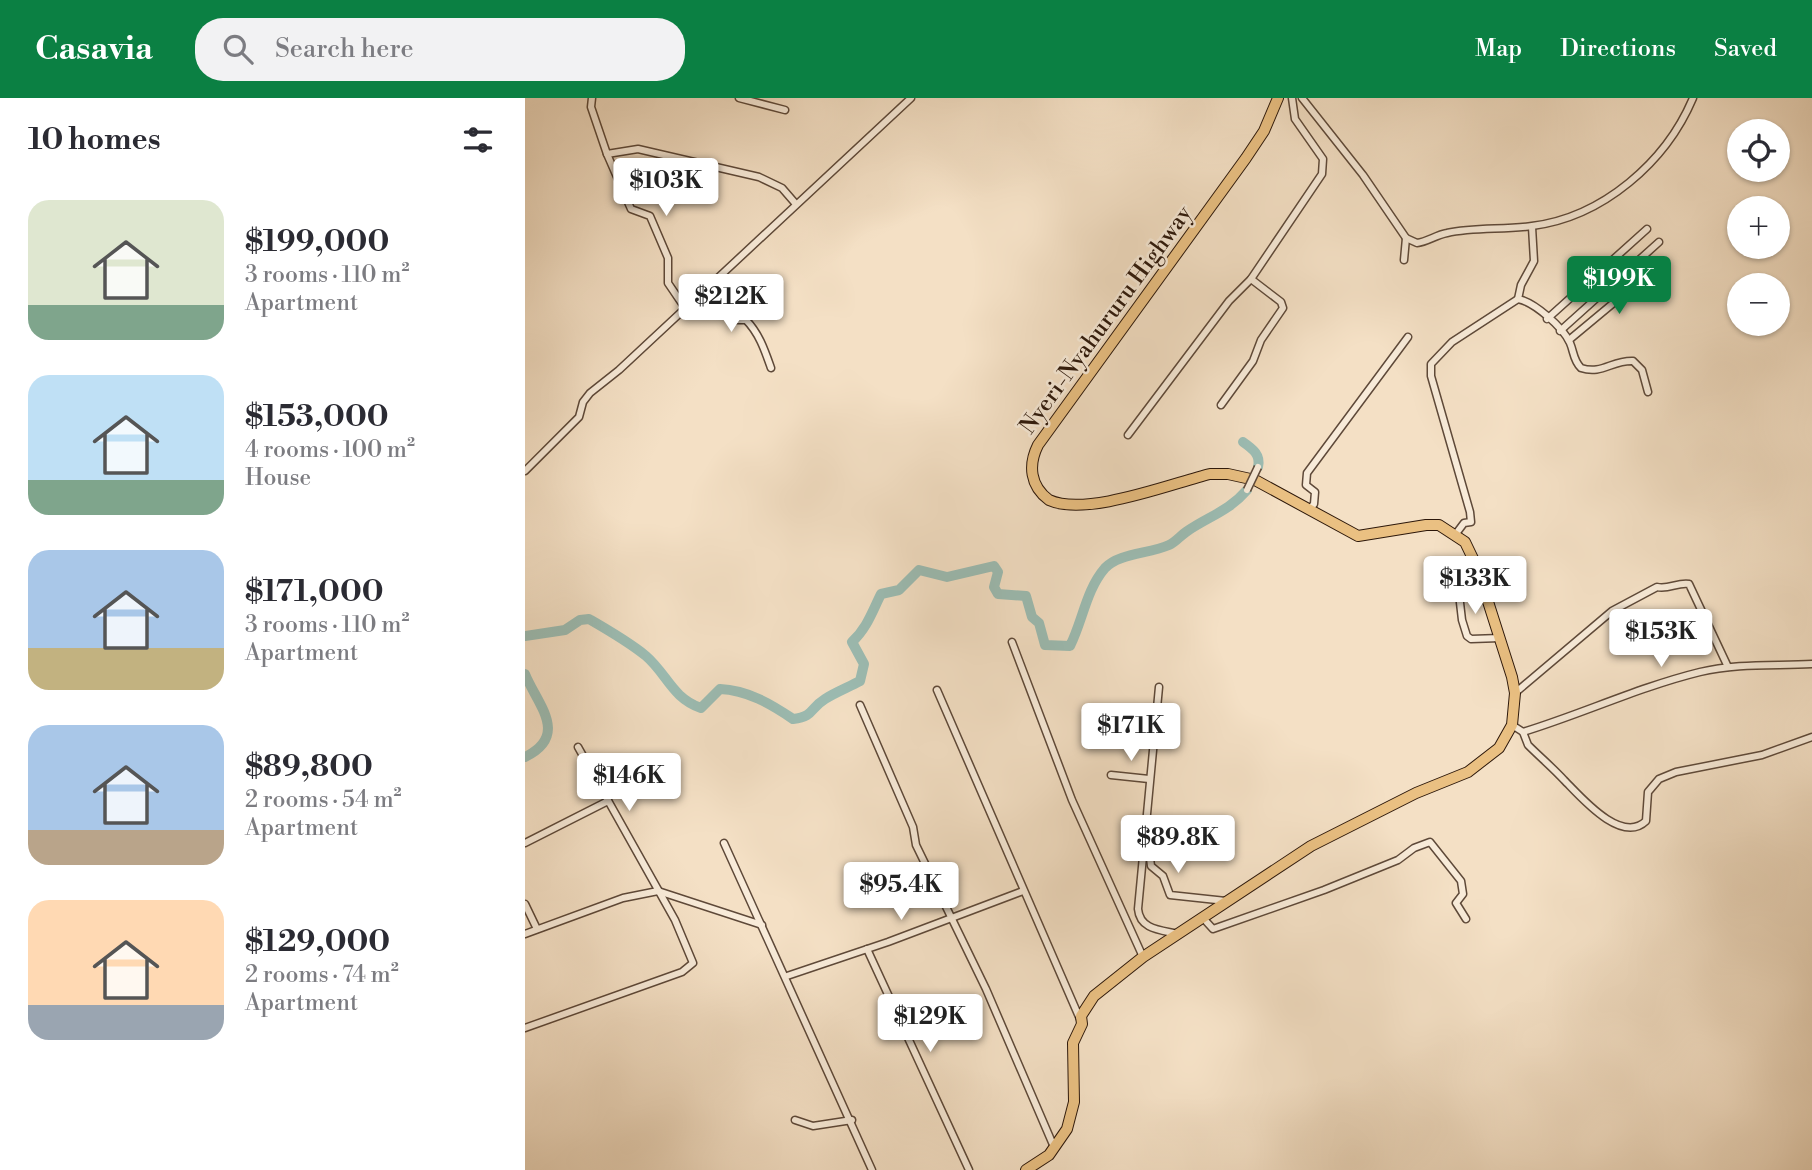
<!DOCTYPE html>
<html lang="en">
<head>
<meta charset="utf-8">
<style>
	:root { --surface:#fff; --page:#f2f2f3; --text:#2b2b33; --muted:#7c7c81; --accent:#0b8043 }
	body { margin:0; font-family:"Libre Bodoni",serif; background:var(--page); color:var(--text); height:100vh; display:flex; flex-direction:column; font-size:26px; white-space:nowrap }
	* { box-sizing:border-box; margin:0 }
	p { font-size:23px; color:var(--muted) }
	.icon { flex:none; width:38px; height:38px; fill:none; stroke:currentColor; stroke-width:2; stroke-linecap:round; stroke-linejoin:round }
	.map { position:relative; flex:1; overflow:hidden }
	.drawer { display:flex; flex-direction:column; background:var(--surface); width:525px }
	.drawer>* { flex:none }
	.buttons { position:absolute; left:1202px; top:21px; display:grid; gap:14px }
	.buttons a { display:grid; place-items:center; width:63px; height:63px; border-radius:50%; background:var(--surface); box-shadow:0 2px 5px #0004; font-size:35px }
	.price { position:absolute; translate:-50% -60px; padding:0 16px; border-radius:7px; background:#fff; color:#222; font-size:23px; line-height:46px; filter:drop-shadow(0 2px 4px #0008) }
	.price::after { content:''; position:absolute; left:50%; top:42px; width:21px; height:16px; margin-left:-10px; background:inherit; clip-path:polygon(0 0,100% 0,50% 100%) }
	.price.active { background:var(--accent); color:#fff }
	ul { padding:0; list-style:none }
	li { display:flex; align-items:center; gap:21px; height:175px; padding:0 28px }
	li span { display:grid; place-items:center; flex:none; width:196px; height:140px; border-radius:21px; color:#555 }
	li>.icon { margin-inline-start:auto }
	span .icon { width:84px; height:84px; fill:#fffc; stroke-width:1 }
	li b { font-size:30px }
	h2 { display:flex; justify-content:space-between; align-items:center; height:84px; padding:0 28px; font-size:30px }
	header { display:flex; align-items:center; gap:42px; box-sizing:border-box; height:98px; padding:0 35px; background:var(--accent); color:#fff }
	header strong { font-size:33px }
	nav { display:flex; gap:38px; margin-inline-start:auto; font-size:24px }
	.search { width:490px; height:63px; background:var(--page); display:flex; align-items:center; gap:18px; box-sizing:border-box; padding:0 24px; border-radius:28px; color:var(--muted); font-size:26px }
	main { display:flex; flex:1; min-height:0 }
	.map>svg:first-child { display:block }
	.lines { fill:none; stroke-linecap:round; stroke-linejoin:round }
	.river { stroke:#9cbdb4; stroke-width:10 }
	.minor-casing { stroke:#5e4939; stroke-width:9 }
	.trunk-casing { stroke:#2c170a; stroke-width:12 }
	.minor { stroke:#f8ebd9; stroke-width:6 }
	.trunk { stroke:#eac082; stroke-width:10 }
	.minor-bridge-casing { stroke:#5e4939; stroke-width:9; stroke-linecap:butt }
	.minor-bridge { stroke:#f8ebd9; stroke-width:6 }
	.labels { text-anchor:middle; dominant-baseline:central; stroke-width:5; stroke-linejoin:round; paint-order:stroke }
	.street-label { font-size:23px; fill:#2c170a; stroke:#f8ebd9 }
</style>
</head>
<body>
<header>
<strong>Casavia</strong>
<div class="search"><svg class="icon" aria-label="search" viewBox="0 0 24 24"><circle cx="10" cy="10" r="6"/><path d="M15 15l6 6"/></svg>Search here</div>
<nav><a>Map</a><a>Directions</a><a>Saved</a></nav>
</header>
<main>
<section class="drawer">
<h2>10 homes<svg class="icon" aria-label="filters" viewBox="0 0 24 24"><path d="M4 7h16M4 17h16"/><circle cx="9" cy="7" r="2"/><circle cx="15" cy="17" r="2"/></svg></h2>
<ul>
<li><span style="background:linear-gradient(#dfe7d0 75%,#7fa58c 0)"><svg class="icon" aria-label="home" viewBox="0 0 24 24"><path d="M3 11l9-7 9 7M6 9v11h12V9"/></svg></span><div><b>$199,000</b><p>3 rooms · 110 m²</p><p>Apartment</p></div></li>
<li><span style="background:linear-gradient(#bfe0f5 75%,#7fa58c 0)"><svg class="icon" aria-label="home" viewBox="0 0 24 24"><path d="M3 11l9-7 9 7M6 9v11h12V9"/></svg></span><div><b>$153,000</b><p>4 rooms · 100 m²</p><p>House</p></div></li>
<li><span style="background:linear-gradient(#a9c7e8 70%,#c2b280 0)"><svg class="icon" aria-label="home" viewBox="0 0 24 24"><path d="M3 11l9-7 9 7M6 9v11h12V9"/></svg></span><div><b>$171,000</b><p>3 rooms · 110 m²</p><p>Apartment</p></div></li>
<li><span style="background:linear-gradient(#a9c7e8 75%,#b9a48a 0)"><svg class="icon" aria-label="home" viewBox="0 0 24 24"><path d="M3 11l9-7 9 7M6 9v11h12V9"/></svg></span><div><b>$89,800</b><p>2 rooms · 54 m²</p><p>Apartment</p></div></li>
<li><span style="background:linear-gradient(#ffd9b3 75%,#9aa5b1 0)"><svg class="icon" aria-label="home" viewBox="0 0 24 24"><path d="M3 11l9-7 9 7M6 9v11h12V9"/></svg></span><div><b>$129,000</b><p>2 rooms · 74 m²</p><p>Apartment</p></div></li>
</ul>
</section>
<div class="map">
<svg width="1287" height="1072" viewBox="0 0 1287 1072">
	<rect width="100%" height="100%" fill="#f4e0c5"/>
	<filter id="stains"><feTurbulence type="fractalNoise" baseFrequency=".00286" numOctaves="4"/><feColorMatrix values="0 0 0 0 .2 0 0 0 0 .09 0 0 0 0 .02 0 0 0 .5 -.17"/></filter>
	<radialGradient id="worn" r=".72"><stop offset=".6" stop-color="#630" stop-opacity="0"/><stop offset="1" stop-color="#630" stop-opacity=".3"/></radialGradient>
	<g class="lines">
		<g class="river">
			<path d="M718 344C728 351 736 357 733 369"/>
			<path d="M0 538 40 532 55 522 64 521C83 532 104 544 121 558 142 576 147 600 176 610L195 591C222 592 246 606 268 621 290 618 284 611 300 601 311 594 324 589 335 583L339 566 327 544C342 530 347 514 356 496L374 492 394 472 422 479 469 468 473 474 469 489 473 496 501 498 507 519 514 525 520 547 545 548C558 522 561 492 580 470 594 455 624 456 644 447 651 444 655 438 661 434 684 418 703 414 722 392"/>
			<path d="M0 576C12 606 45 637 0 659"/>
		</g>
		<g class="minor-casing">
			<g id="minor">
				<polyline points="67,0 66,9 82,56 113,51 234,79 257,90 270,105"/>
				<polyline points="214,0 260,12"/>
				<path d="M777 0 838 77 881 140 892 145C902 144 911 137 922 135 949 129 979 132 1007 128 1078 119 1141 64 1168 0"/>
				<polyline points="82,56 106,111 125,118 143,160 143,185 160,210"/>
				<path d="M1007 129 1009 163 996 187 993 201C1009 204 1038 229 1045 245 1049 254 1048 262 1056 270 1077 277 1087 262 1108 263L1117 272 1123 294"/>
				<polyline points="879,162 881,140"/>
				<path d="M183 190 206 222H221C234 235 240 253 246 270"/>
				<polyline points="1022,221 1122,131"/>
				<polyline points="1035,233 1134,144"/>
				<polyline points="1044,242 1127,173"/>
				<polyline points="696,307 728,263 736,242 758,210 756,204 726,181"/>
				<polyline points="603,337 704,203 726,181 797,76 798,61 770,21 767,0"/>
				<polyline points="0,373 54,319 58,304 65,295 94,272 386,0"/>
				<polyline points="784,412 789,406 790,394 781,387 782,375 883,239"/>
				<polyline points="930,437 939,425 946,424 945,414 906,278 906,266 927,244 993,201"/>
				<polyline points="957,484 934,496 937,522 942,538 946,541 975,540"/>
				<polyline points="487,544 547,702 618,859"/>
				<path d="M634 589 613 811C615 832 636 832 653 836"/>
				<polyline points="412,592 555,921"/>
				<path d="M990 595 1087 513 1132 489C1143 492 1153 484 1164 486L1203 569"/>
				<polyline points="335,607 388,729 391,747 461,891 529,1049"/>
				<path d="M987 627 998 634 1003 647C1015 659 1028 670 1039 682 1055 698 1096 747 1121 723L1123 694 1134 681 1151 674 1237 657 1287 639"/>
				<path d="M998 634C1057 616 1114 589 1175 574 1212 565 1250 568 1287 566"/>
				<polyline points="586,677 624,681"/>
				<polyline points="622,736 626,768 638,778 645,797 701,803"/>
				<polyline points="0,745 83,703"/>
				<polyline points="199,745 347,1072"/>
				<polyline points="0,806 12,831"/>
				<polyline points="678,820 688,831 799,792 873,762 889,750 905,744 936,783 938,796 931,805 941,821"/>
				<polyline points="0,836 98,800 133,793 237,827"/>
				<polyline points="342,851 444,1072"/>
				<polyline points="262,878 363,844 498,793"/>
				<polyline points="0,930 157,874 168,865 150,822 53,649"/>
				<polyline points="270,1022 288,1028 327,1022"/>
			</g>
		</g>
		<g class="trunk-casing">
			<path id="trunk" d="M501 1072 524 1057 542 1031 549 1004 548 945 557 926 556 918 569 898 618 859 786 748 891 695 943 674 974 650 987 627 990 595 987 579 952 469 940 444 914 427H901L833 438 730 382 703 376H685C645 386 561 419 524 402 505 388 503 367 513 347L721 60 739 33 753 0"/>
		</g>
		<use href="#minor" class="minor"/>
		<use href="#trunk" class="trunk"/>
		<g class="minor-bridge-casing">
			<polyline id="minor-bridge" points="722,392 733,369"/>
		</g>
		<use href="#minor-bridge" class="minor-bridge"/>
	</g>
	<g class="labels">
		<g class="street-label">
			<text transform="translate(581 222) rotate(-54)">Nyeri-Nyahururu Highway</text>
		</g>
	</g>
	<rect width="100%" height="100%" filter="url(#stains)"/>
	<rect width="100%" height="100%" fill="url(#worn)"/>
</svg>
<div class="buttons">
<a><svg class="icon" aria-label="locate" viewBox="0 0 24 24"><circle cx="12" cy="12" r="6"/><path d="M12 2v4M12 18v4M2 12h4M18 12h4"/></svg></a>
<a>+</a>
<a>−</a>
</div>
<b class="price" style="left:141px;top:120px">$103K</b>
<b class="price active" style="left:1094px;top:218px">$199K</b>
<b class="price" style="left:206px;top:236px">$212K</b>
<b class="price" style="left:950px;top:518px">$133K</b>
<b class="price" style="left:1136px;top:571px">$153K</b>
<b class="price" style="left:606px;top:665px">$171K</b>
<b class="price" style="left:104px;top:715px">$146K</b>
<b class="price" style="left:653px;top:777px">$89.8K</b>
<b class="price" style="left:376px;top:824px">$95.4K</b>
<b class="price" style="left:405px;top:956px">$129K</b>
</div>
</main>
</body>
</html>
